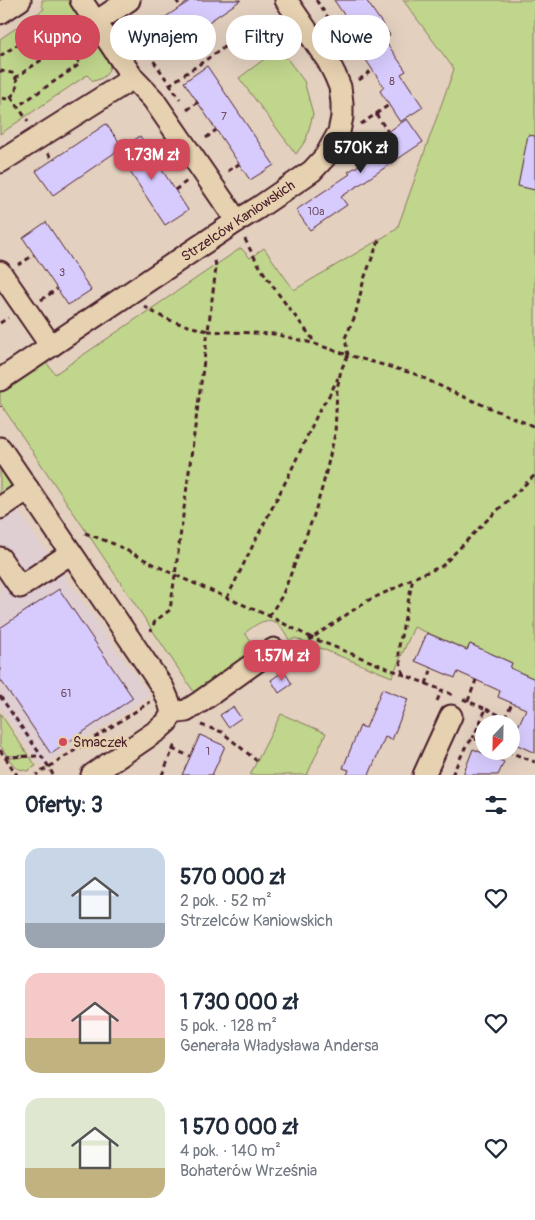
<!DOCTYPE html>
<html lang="pl">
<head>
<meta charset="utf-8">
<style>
	:root { --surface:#fff; --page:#f2f2f3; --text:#1f2937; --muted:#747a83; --accent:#d1495b }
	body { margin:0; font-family:Pangolin,sans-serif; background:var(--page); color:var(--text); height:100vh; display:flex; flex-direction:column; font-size:19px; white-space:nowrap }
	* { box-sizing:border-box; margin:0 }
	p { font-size:16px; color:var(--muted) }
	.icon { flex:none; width:28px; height:28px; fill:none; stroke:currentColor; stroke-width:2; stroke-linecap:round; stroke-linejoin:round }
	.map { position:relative; height:775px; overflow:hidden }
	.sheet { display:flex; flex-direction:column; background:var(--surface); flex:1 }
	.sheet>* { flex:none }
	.hud { position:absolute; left:15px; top:15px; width:505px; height:45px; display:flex; gap:10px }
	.needle { width:32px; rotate:202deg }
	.fabs { position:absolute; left:475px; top:715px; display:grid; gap:10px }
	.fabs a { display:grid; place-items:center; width:45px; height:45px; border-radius:50%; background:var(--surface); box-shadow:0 5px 20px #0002; font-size:25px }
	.price { position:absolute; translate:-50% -42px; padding:0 11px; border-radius:10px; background:var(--accent); color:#fff; font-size:16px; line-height:32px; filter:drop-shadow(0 1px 2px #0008) }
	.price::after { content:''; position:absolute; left:50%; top:30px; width:15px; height:11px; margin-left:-8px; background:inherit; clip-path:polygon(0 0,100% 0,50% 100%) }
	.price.current { background:#222; color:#fff }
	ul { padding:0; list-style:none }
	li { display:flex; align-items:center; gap:15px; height:125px; padding:0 25px }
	li span { display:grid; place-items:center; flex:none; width:140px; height:100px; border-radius:15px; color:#555 }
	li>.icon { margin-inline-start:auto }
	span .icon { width:60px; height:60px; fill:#fffc; stroke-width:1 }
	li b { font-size:21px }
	h2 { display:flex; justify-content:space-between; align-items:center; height:60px; padding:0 25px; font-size:21px }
	.chip { padding:0 18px; border-radius:22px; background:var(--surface); box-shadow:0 5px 20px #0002; font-size:18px; line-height:45px }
	.chip.current { background:var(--accent); color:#fff }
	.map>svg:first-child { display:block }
	.built { fill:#dfced2 }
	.green { fill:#c0d68c; stroke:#857a5c }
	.building { fill:#d7cbfd; stroke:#4a1f2b }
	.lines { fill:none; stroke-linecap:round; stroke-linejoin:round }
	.minor-casing { stroke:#4a1f2b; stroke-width:25 }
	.path { stroke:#4a1f2b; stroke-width:3; stroke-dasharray:5 4; stroke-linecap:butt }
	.minor { stroke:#e6d1b0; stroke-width:21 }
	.poi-dot { fill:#d1495b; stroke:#e6d1b0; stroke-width:2 }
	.labels { text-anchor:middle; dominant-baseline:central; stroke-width:5; stroke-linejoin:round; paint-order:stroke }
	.number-label { font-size:11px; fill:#6d4a60 }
	.street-label { font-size:14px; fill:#4a1f2b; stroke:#e6d1b0 }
	.poi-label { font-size:14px; fill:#4a1f2b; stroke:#e6d1b0; text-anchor:start }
</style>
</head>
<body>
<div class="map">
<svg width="535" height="775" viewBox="0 0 535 775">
	<rect width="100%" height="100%" fill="#e3d0bf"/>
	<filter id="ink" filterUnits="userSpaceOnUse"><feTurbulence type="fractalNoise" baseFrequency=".02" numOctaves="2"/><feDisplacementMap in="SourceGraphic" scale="10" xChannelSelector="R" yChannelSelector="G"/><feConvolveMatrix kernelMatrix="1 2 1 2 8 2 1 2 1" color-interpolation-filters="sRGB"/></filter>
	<g filter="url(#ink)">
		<polygon class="built" points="0,486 150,696 42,766 0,707"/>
		<g class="green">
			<path d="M42 0H69L110 62C110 73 104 79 93 81L87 75 0 134V39L44 9 42 5Z"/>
			<path d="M403 0H535V679L510 668 512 663 470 644 467 650 414 627 392 677 295 638 290 641C286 635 283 628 278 624 268 615 253 626 245 633L257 651 196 695 0 403V392L46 362 55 374 241 248 250 258 264 248 294 290 397 229 454 69Z"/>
			<polygon points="279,48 304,81 313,114 306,140 296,154 239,78"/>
			<polygon points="0,462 11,482 9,491 0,499"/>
			<polygon points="0,713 28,755 7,756 0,745"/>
			<polygon points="281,714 326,733 307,775 250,775"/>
			<polygon points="30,757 36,766 27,771 16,768 8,758"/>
		</g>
		<g class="building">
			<polygon points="191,0 241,0 179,42 176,37 155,52 137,27 151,18 155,24"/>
			<polygon points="334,0 366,0 390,35 384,39 406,71 401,74 423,107 400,122 380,91 384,87 362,54 368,50"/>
			<polygon points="207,66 274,165 250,180 184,82"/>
			<polygon points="407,119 423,142 341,197 347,205 310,230 296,210 350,174 348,172 377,154 370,144"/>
			<polygon points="106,124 123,147 53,195 36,171"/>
			<polygon points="528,135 535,136 535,190 518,186"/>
			<polygon points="140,136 188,210 165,225 117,152"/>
			<polygon points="46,222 91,290 68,305 23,238"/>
			<polygon points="59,589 133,698 51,754 0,679 0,628"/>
			<polygon points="427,633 467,650 470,644 512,663 510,668 535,679 535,753 511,742 526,709 498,697 500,691 476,680 458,672 455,678 415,661"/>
			<polygon points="284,671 292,684 279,693 271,680"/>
			<polygon points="382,689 408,699 392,740 385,737 369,775 347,775 349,770 343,768 360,726 366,728"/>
			<polygon points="233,707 241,718 228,727 220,715"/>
			<polygon points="200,735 225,746 212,775 182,775"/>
			<polygon points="473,749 504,762 498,775 463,775"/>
		</g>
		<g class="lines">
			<g class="minor-casing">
				<g id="minor">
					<polyline points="81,0 133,78 153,99 237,221"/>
					<polyline points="0,13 20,0"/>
					<polyline points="96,22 129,0"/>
					<polyline points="0,162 133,78"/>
					<polyline points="0,272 51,346"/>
					<polyline points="0,380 237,221 258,208 312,171 325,157 339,132 342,117 342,103 340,87 335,75 328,61 286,0"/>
					<polyline points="0,448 163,688 169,702 172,713 167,722 158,730 92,775"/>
					<polyline points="0,508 28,489"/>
					<polyline points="0,558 20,587 71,553"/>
					<polyline points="172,713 186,711 200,702 274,649"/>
					<polyline points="424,775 451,716"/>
				</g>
			</g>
			<g class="path">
				<polyline points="176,0 181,7"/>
				<polyline points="316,0 345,42 349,55"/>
				<polyline points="128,24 180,99"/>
				<path d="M60 31C46 44 58 60 74 54"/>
				<polyline points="343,40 355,31"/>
				<polyline points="0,56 54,21 80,64 18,106"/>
				<polyline points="0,72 1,71 12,73 18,82 15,93 8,99 0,98"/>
				<polyline points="15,78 81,33"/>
				<polyline points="359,80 372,70"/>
				<polyline points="169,85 273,14"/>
				<polyline points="11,97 28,121"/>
				<polyline points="187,110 198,102"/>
				<polyline points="376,114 388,132"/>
				<polyline points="361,124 389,105"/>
				<polyline points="206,138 216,130"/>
				<polyline points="48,153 53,160"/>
				<polyline points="151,153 163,145"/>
				<polyline points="228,171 239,164"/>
				<polyline points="175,190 187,181"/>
				<path d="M245 239C261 274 289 308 312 338V343"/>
				<polyline points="379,240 364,279 355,316 345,338 348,355 415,374 457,394 535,427"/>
				<polyline points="18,265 34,255"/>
				<polyline points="41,300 57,289"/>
				<path d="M144 306C165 321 184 325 208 331L216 268 215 260"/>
				<polyline points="0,323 8,318"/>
				<polyline points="0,407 0,406"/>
				<polyline points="85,533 114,544 175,575 170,610 155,621 151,631"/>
				<polyline points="227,598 255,541 288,477 319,411 330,394 338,378"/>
				<polyline points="269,616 282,596 313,518 323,485 335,434 337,389 341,370 348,355 312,343 274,334 208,331 175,575 269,616 312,638 367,601 395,588 413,578 442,566 484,523 535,475"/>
				<polyline points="294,650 312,638 442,690"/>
				<polyline points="403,674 399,656 399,646 413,578"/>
				<polyline points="426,684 432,668"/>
				<polyline points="0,696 49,767 36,775"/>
				<polyline points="463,699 486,709 473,738"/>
				<polyline points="437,701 442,690 455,696"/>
				<polyline points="468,701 476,680"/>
				<polyline points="486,709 519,724"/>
				<polyline points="505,718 512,703"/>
				<polyline points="201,725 222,732 257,761"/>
				<polyline points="172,749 190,756"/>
				<polyline points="0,750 17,775"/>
				<polyline points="507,751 535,762"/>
				<polyline points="5,757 41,756"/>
				<polyline points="53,775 49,767 150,702"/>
				<polyline points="162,775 176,742"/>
				<polyline points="452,775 466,746 473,738 484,742"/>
			</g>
			<use href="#minor" class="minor"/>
		</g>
	</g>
	<circle class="poi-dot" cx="63" cy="742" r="5"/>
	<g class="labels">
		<g class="number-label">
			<text x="392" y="81">8</text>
			<text x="224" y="116">7</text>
			<text x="316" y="211">10a</text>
			<text x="62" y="272">3</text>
			<text x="66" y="693">61</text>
			<text x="208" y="751">1</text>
		</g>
		<g class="street-label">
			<text transform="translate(238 221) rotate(-34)">Strzelców Kaniowskich</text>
		</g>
		<g class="poi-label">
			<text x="73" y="742">Smaczek</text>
		</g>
	</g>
</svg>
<div class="fabs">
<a><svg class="needle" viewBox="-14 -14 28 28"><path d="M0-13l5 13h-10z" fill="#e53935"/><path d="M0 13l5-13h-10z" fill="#747a83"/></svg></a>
</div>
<b class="price current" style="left:361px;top:174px">570K zł</b>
<b class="price" style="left:152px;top:181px">1.73M zł</b>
<b class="price" style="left:282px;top:682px">1.57M zł</b>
<div class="hud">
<a class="chip current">Kupno</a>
<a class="chip">Wynajem</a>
<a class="chip">Filtry</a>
<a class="chip">Nowe</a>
</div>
</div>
<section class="sheet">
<h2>Oferty: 3<svg class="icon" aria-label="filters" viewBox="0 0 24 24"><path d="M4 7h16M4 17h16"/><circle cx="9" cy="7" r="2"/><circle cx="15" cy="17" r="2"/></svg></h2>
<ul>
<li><span style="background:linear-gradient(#c9d6e8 75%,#9aa5b1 0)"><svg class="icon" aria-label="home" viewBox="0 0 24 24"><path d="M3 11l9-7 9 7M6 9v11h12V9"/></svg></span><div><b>570 000 zł</b><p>2 pok. · 52 m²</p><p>Strzelców Kaniowskich</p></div><svg class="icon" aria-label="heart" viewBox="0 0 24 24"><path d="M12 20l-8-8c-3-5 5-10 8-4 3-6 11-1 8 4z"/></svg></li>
<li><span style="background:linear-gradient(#f6c9c9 65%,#c2b280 0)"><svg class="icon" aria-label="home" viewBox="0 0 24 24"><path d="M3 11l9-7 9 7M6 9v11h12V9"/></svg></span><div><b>1 730 000 zł</b><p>5 pok. · 128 m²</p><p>Generała Władysława Andersa</p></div><svg class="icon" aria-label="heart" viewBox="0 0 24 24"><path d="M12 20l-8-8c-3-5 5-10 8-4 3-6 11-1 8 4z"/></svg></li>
<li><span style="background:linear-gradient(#dfe7d0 70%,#c2b280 0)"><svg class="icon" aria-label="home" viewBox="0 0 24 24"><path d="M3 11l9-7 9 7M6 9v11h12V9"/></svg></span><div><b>1 570 000 zł</b><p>4 pok. · 140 m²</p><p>Bohaterów Września</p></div><svg class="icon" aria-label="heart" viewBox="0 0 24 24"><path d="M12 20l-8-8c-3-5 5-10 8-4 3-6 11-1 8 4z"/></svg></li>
</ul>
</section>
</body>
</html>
